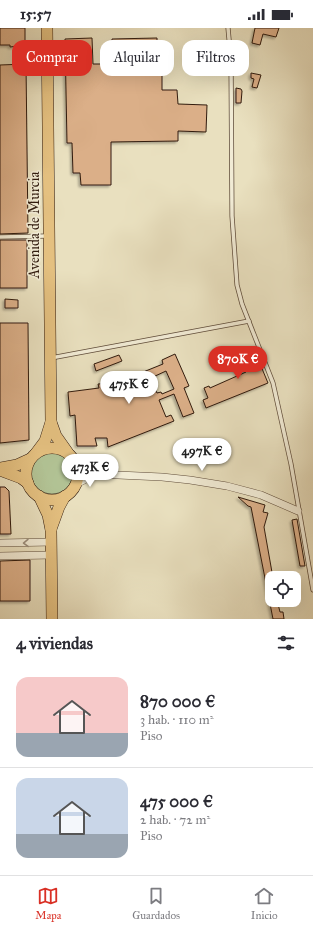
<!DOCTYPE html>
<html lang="es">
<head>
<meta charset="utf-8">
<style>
	:root { --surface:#fff; --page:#f2f2f3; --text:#2b2b33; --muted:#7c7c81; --line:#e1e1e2; --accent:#d93025 }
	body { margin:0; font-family:"IM FELL Great Primer",serif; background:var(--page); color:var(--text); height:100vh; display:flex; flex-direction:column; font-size:15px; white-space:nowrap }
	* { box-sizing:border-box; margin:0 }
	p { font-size:13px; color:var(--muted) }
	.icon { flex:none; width:22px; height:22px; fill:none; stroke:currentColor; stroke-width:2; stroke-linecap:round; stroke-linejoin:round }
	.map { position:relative; height:591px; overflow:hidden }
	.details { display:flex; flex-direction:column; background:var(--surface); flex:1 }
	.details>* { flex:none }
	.banner { position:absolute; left:12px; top:12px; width:289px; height:36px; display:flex; gap:8px }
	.controls { position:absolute; left:265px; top:543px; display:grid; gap:8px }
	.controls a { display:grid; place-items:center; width:36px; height:36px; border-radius:8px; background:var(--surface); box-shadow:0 4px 16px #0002; font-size:20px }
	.price { position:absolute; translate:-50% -34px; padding:0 9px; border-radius:14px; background:#fff; color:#222; font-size:13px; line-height:26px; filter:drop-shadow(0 1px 2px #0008) }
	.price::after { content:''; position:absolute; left:50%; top:24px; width:12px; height:9px; margin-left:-6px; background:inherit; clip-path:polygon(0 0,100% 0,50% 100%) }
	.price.on { background:var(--accent); color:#fff }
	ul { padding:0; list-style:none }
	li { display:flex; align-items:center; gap:12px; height:100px; padding:0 16px }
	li+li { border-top:1px solid var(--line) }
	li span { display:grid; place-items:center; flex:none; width:112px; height:80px; border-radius:12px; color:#555 }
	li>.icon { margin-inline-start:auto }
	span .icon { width:48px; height:48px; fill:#fffc; stroke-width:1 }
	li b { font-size:17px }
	h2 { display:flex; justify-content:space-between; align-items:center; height:48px; padding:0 16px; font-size:17px }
	.tag { padding:0 14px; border-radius:12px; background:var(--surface); box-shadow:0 4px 16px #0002; font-size:14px; line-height:36px }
	.tag.on { background:var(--accent); color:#fff }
	.status { display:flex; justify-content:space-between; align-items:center; height:28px; padding:0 20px; background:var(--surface); direction:ltr }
	.status svg { height:11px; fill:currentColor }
	.tab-bar { display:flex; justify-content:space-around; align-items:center; height:56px; border-top:1px solid var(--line); background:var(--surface); font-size:11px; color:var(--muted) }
	.tab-bar a { display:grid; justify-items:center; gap:2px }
	.tab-bar .on { color:var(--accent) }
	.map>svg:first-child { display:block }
	.green { fill:#b2c395; stroke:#726f52 }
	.building { fill:#dbaf88; stroke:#311b0e; fill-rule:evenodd; filter:url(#shadow) }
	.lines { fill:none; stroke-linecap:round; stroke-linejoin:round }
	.service-casing { stroke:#5f4c3a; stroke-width:5 }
	.minor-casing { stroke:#5f4c3a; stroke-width:8 }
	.primary-casing { stroke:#311b0e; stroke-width:12 }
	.service { stroke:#f1ebd5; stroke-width:3.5 }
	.minor { stroke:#f1ebd5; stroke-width:7 }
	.primary { stroke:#e4c080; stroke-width:11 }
	.oneway { stroke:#9b8d7b }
	.labels { text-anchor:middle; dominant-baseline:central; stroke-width:3; stroke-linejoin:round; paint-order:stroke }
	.street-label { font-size:14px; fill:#311b0e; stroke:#f1ebd5 }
</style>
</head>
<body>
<div class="status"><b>15:57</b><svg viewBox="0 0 49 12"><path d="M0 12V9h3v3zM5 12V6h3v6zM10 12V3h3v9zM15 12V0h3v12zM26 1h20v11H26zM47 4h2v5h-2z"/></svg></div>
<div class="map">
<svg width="313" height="591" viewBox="0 0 313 591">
	<defs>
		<filter id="shadow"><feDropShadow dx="-2" dy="2" stdDeviation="1" flood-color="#0004"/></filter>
	</defs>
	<rect width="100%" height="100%" fill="#e9e0bf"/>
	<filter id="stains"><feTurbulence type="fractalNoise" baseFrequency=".005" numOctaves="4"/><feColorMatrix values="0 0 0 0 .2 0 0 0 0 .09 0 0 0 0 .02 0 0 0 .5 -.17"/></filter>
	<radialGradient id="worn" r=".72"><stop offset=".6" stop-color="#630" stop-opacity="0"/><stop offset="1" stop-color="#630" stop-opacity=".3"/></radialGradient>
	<circle class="green" cx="52" cy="445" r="21"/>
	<g class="building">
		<polygon points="0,0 25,0 25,17 10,19 10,17 0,17"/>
		<polygon points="255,0 279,0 276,9 263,6 260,17 252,15"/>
		<polygon points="92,10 93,36 112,36 112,11 157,10 157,34 162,34 162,62 177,62 178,76 207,77 206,104 178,103 178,113 111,114 111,157 81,157 80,145 73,145 72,115 67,115 65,11"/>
		<polygon points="26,36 28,205 0,206 0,37"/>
		<polygon points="251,45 261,47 257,60 252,59 254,51 251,50"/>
		<polygon points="236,60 241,61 242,63 241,75 236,75"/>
		<rect x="0" y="212" width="27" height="48"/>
		<polygon points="5,271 18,272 18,280 5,280"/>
		<polygon points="0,295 28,295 29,412 0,415"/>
		<polygon points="253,319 268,355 206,380 203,372 208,370 204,360 209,358 210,360 246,344 243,335 237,338 233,327"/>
		<path d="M175 326 189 358 184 360 194 385 183 389 174 366 159 372 166 389 171 387 174 393 108 419 107 410H95L97 418H77L75 387 70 388 68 364 99 360 98 356 116 355 163 336 162 332ZM166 343 174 361 162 366 161 364 157 365 152 355 155 353 153 349Z"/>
		<polygon points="119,327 122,333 96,343 94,336"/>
		<polygon points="0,459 5,459 9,463 11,506 0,506"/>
		<polygon points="238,469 265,477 263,484 268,485 264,499 273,550 272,550 272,572 277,572 280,584 283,584 284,591 273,591 251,479 248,478"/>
		<polygon points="297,491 305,538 300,538 292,492"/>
		<polygon points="30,532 30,573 0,573 0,533"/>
	</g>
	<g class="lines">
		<g class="service-casing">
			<g id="service">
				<polyline points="228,0 231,33 232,188 237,257 242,276 273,355 291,436 313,562"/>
				<polyline points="0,209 47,208"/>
				<polyline points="51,330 249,293"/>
			</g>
		</g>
		<g class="minor-casing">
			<g id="minor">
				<polyline points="77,438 96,446 162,449 190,452 227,458 261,467 298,483"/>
				<polyline points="76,456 96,446"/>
				<polyline points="0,515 52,514"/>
				<polyline points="0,528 51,527"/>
			</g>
		</g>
		<g class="primary-casing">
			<g id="primary">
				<polyline points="51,394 56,408 68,425"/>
				<circle cx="52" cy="446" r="26"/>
				<polyline points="36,425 45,413 51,394 47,0"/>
				<polyline points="0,440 17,437 30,431"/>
				<polyline points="0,442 21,450 28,455"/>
				<polyline points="39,468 48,487 51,502 52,591"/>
				<polyline points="51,501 59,479 65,468"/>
			</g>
		</g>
		<use href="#service" class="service"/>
		<use href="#minor" class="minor"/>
		<use href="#primary" class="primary"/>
	</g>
	<defs><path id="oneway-chevron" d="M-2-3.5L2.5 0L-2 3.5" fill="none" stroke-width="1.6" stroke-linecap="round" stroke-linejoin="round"/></defs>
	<use class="oneway" href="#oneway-chevron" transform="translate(26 515) rotate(179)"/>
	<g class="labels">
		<g class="street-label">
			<text transform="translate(34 197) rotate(-90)">Avenida de Murcia</text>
		</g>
	</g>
	<rect width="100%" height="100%" filter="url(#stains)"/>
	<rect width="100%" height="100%" fill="url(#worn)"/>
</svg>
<div class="controls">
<a><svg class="icon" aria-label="locate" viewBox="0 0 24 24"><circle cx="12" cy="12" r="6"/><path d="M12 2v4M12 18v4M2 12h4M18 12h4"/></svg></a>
</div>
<b class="price on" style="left:238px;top:352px">870K €</b>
<b class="price" style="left:129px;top:377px">475K €</b>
<b class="price" style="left:202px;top:444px">497K €</b>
<b class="price" style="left:90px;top:460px">473K €</b>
<div class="banner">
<a class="tag on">Comprar</a>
<a class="tag">Alquilar</a>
<a class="tag">Filtros</a>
</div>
</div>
<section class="details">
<h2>4 viviendas<svg class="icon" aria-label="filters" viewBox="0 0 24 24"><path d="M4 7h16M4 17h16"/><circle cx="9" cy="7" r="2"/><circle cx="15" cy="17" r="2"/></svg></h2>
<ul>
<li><span style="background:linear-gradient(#f6c9c9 70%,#9aa5b1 0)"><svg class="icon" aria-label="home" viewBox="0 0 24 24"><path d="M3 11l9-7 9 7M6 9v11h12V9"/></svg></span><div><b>870 000 €</b><p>3 hab. · 110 m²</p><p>Piso</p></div></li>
<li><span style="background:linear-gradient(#c9d6e8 70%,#9aa5b1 0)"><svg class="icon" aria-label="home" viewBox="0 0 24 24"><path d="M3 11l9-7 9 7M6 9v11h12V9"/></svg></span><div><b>475 000 €</b><p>2 hab. · 72 m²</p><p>Piso</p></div></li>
</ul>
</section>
<nav class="tab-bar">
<a class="on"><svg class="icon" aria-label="map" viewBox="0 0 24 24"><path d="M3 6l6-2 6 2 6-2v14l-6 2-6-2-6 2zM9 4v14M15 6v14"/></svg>Mapa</a>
<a><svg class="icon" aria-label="saved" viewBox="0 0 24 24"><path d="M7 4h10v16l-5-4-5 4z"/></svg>Guardados</a>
<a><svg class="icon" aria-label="home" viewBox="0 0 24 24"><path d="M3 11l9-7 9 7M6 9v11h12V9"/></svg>Inicio</a>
</nav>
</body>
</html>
